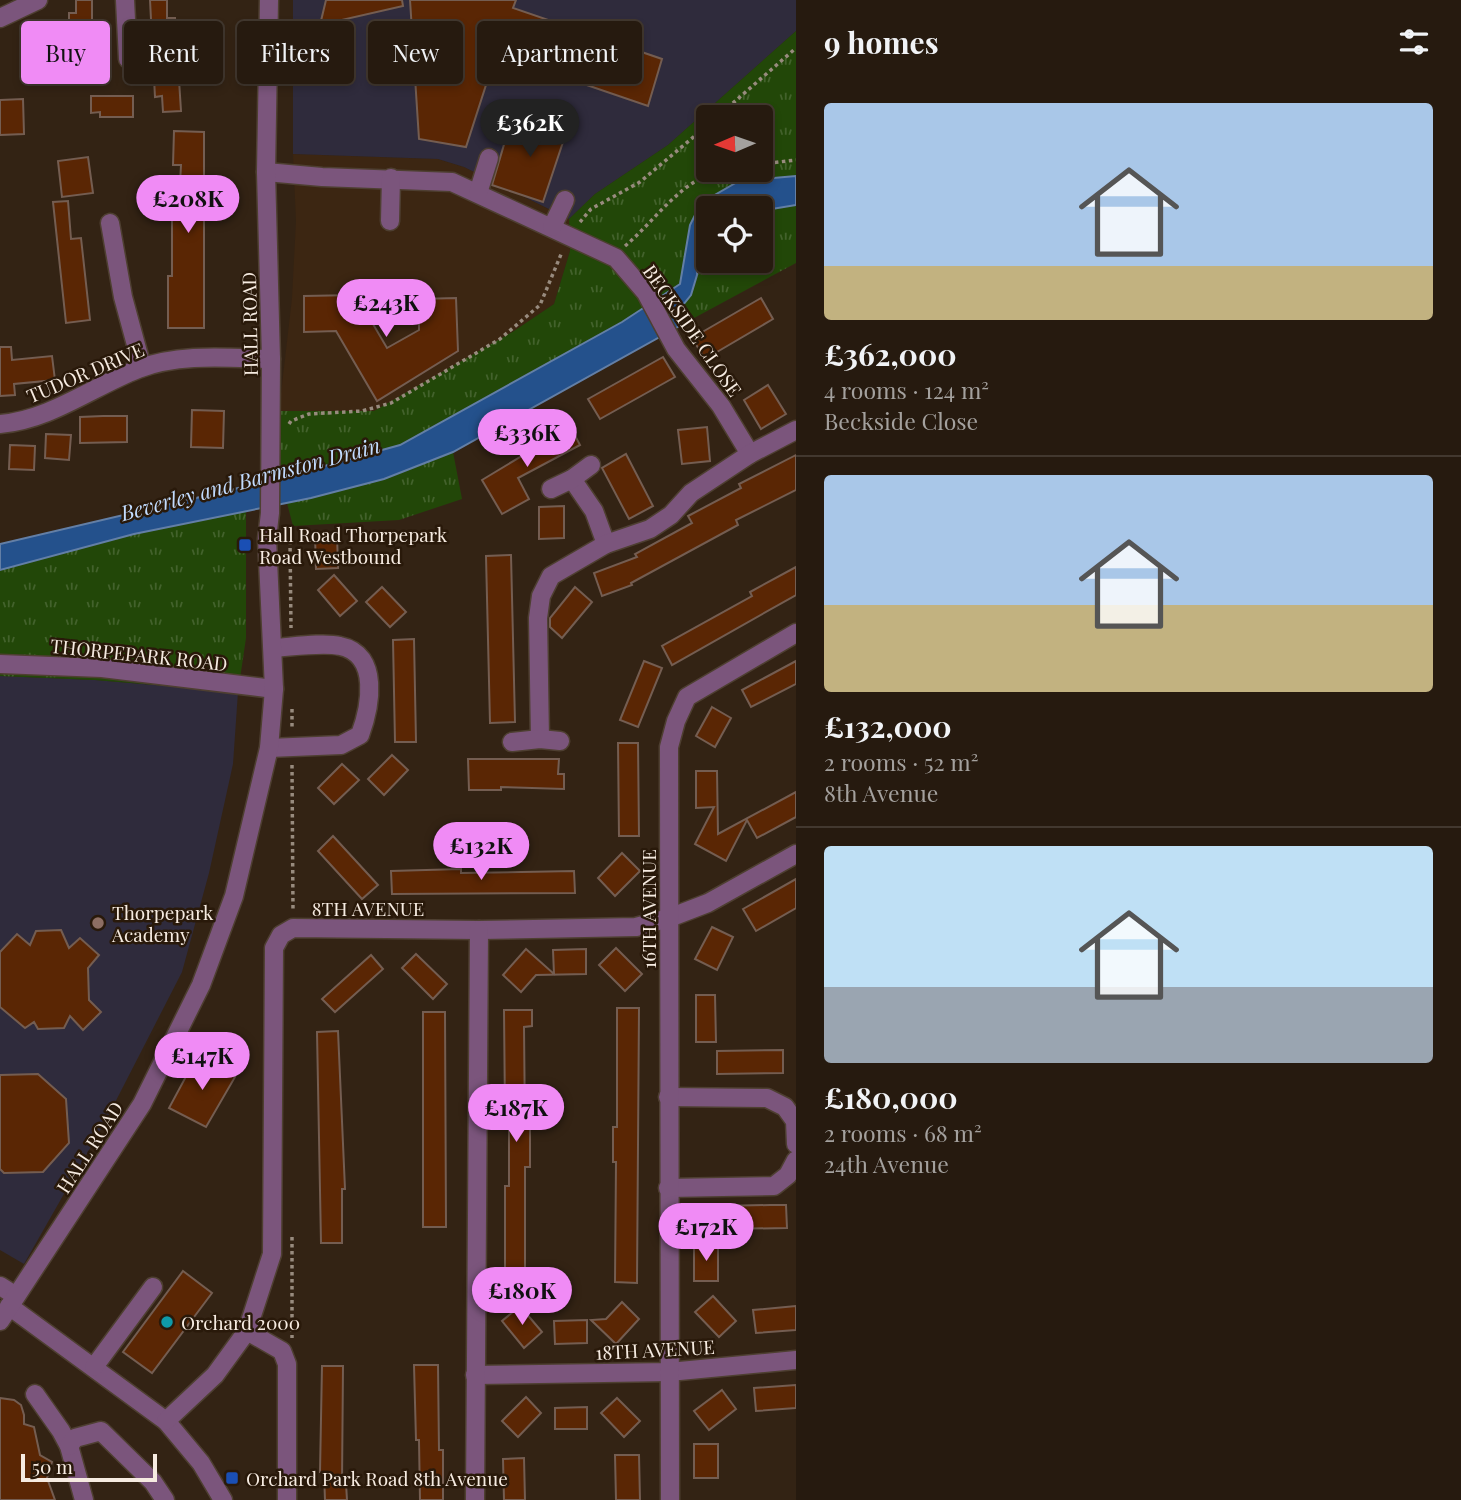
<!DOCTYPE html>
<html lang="en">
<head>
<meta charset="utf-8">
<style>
	:root { --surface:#261a0f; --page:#32271d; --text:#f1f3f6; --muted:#a4a19e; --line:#42382f; --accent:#f08bf5 }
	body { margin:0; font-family:"Playfair Display",serif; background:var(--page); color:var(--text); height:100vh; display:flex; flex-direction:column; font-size:26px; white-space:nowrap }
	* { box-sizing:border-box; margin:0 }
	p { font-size:23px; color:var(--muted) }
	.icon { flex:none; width:38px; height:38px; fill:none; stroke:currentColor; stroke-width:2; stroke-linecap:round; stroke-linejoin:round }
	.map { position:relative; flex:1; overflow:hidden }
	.sheet { display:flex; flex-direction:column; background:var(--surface); width:665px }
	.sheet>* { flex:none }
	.guide { position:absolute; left:21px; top:21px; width:665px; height:63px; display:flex; gap:14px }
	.needle { width:46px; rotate:268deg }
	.controls { position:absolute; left:696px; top:105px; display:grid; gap:14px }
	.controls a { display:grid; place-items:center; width:77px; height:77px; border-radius:7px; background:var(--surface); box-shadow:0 4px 10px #0003,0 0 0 2px var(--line); font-size:35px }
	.scale { position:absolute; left:21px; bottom:18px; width:136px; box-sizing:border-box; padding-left:7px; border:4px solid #f6ebe1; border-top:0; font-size:19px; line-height:24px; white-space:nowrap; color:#f6ebe1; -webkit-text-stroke:5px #29190a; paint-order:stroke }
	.price { position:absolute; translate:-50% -60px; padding:0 16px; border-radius:24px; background:var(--accent); color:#111; font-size:23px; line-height:46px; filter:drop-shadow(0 2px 4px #0008) }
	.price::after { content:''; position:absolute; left:50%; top:42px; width:21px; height:16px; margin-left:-10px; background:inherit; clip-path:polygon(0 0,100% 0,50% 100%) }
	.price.active { background:#222; color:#fff }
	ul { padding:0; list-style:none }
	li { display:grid; align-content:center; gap:14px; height:371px; padding:0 28px }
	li+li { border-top:2px solid var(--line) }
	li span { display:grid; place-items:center; height:217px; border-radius:7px; color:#555 }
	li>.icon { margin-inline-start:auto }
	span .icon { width:126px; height:126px; fill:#fffc; stroke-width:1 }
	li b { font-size:30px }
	h2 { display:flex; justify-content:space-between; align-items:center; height:84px; padding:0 28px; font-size:30px }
	.pill { padding:0 24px; border-radius:7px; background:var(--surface); box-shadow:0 4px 10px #0003,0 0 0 2px var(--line); font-size:24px; line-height:63px }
	.pill.active { background:var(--accent); color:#111 }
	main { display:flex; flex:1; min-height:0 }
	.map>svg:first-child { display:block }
	.built { fill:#3c2612 }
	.education { fill:#2f2b3c }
	.grass { fill:url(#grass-tufts); fill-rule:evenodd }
	.water { fill:#24518c; stroke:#637fa6; stroke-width:2 }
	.building { fill:#5a2604; stroke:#745d51; stroke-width:2 }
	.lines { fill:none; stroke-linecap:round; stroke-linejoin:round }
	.minor-casing { stroke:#4e3f31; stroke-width:21 }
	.path { stroke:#988b7e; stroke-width:3.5; stroke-dasharray:3.5 3.5; stroke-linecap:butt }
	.minor { stroke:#7b557c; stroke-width:18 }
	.transit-dot { fill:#1a4fb4; stroke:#29190a; stroke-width:2.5 }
	.education-dot { fill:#8d6e63; stroke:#29190a; stroke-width:2.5 }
	.culture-dot { fill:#0f9aa8; stroke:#29190a; stroke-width:2.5 }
	.labels { text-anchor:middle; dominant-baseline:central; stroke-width:5; stroke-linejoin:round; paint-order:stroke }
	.street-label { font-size:19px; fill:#f6ebe1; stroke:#29190a }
	.poi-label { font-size:19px; fill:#f6ebe1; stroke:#29190a; text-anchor:start }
	.water-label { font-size:21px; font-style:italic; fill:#c2dcff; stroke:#29190a }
</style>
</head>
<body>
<main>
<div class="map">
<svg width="796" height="1500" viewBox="0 0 796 1500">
	<defs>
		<pattern id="grass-tufts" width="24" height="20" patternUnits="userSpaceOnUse" patternTransform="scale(1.75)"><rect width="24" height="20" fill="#224708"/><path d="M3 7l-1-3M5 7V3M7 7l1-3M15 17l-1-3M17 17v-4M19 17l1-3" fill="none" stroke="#43622c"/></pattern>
	</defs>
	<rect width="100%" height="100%" fill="#332314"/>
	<polygon class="built" points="293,154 438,159 464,167 569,219 570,251 554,304 514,331 374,411 279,411 292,298 296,221"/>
	<g class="education">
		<polygon points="293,0 796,0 796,31 668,145 595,194 569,219 464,167 438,159 293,154"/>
		<polygon points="0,676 95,680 238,692 233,764 209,873 182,972 105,1122 24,1264 0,1250"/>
	</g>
	<g class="grass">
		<path d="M796 31V176L739 181 701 203 680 284 622 322 400 445 281 478 279 411H374L514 331 554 304 570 251 569 219 595 194 668 145ZM709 117H761V170H709Z"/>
		<path d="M752 202 772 209 796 205V263L683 324 679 310C688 300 695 290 697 276 700 261 697 247 709 234V261H761V208H739Z"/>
		<polygon points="453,452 462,499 399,520 293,526 287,503 384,479"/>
		<polygon points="246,511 246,638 238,692 95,680 0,676 0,570 134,534"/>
	</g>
	<polygon class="water" points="796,176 796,205 772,209 752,202 739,208 709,208 709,234 697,258 697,275 691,295 679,310 683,324 453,452 384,479 311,498 134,534 0,570 0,544 281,478 400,445 622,322 680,284 690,225 701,203 739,181"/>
	<g class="building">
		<polygon points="76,0 92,0 92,43 69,43 69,13 76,13"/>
		<polygon points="150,0 167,0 167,18 175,18 181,111 163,112 162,96 155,97"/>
		<polygon points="326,0 402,0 403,6 320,25"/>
		<polygon points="410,0 516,0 513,8 662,59 648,106 496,54 466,147 419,139"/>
		<rect x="59" y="52" width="22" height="30"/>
		<polygon points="91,96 133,96 133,117 100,117 100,112 91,113"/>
		<polygon points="23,99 24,134 0,135 0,100"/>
		<polygon points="556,114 564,118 565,122 562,139 564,139 543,202 492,185 511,121 546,133 549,119"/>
		<polygon points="174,131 204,132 204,328 168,328 168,276 172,276 172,208 180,208 180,184 181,165 173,165"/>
		<polygon points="88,157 93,193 62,197 58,161"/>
		<polygon points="68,201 71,239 81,238 90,320 66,323 53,202"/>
		<polygon points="356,295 387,348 419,330 419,299 456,298 458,351 377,401 336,331 304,332 304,296"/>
		<polygon points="761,298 773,319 705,359 692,338"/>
		<polygon points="0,347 11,347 12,360 52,356 55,380 14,384 15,395 0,396"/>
		<polygon points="663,357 675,377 600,419 588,399"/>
		<polygon points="768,385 786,414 761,429 744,400"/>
		<polygon points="192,410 224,411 223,448 191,447"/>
		<polygon points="103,416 127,416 127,442 80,443 80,417"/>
		<polygon points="570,426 580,445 518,478 529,499 502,514 482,480 530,451 529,448"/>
		<polygon points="707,427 710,461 682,464 678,430"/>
		<polygon points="46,434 71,435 69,460 45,458"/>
		<polygon points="10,445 35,446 34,470 9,469"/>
		<polygon points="626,454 653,506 629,519 602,468"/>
		<polygon points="796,455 796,490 736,520 738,525 631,583 632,585 602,596 594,573 637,557 635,554 692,523 688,516 741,488 739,484"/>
		<polygon points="564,506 564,538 539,539 539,507"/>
		<polygon points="337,534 338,568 316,569 315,535"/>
		<polygon points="511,555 515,722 490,723 486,556"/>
		<polygon points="796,567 796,595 672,665 662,646 752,596 750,592"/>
		<polygon points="334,575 357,601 340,616 318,590"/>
		<polygon points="382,587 406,612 390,627 366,602"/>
		<polygon points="575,587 592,602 562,638 550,627 550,618"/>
		<polygon points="414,639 416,742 395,742 393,640"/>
		<polygon points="644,661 662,668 638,727 620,720"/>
		<polygon points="796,661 796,684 751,707 742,690"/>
		<polygon points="712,707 731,718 715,747 696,736"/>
		<polygon points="618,743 638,743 639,836 619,836"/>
		<polygon points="392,755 408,770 384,795 368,779"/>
		<polygon points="468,759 559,759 558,774 564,774 564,789 501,787 501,790 469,790"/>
		<polygon points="342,764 359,780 334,804 318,788"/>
		<polygon points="696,771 717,771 718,834 796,792 796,817 757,838 747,820 726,861 695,844 714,807 696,808"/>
		<polygon points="333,836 378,885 362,899 318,851"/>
		<polygon points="622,853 640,871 615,896 598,878"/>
		<polygon points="461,869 461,873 574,871 575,893 392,894 391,871"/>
		<polygon points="796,879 796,908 756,931 743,909"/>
		<polygon points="712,927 733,937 717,970 695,959"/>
		<polygon points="61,930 69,948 80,938 99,955 88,968 89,1000 101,1012 83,1030 70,1016 64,1028 38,1029 34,1022 25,1028 0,1007 0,952 17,934 30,945 36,931"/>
		<polygon points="616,948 642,974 625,991 599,965"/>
		<polygon points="526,949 554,974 553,950 586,949 586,974 536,975 521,992 503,975"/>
		<polygon points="416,954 447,984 433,999 402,968"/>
		<polygon points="371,955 383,969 335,1012 322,999"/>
		<polygon points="696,995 715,995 716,1042 696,1042"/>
		<polygon points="617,1008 639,1008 637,1283 615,1282 616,1162 613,1162 613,1127 617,1127"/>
		<polygon points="504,1010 532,1010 532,1026 524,1027 525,1128 530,1128 530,1167 525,1167 525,1284 505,1284 505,1186 509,1186 509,1112 505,1112"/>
		<polygon points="423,1012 445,1012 446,1227 423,1227"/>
		<polygon points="338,1031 345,1189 342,1189 342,1243 321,1243 317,1032"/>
		<polygon points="783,1050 783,1073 717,1074 717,1051"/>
		<polygon points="197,1056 235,1077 206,1127 169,1108"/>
		<polygon points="38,1074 66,1099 69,1143 43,1172 4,1173 0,1169 0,1075"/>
		<polygon points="770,1205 786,1205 787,1228 721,1229 720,1206"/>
		<rect x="694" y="1245" width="24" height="36"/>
		<polygon points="183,1271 212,1293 152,1373 123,1352"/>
		<polygon points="713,1296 736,1321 719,1337 695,1312"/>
		<polygon points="622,1302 639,1319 616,1344 591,1320 606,1319"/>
		<polygon points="520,1306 542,1332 524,1348 502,1321"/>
		<polygon points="796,1306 796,1330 756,1333 753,1310"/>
		<polygon points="587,1320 587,1343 555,1344 554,1321"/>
		<polygon points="414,1365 438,1365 439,1450 443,1450 443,1500 420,1500 419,1440 416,1440"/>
		<polygon points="322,1366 343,1366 342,1483 346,1483 347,1500 325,1500 324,1472 320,1472"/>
		<polygon points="796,1385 796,1408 756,1411 754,1388"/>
		<polygon points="722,1390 736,1409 709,1430 694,1411"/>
		<polygon points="526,1397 541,1413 518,1437 502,1421"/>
		<polygon points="0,1398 14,1400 21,1405 24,1415 24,1424 34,1427 40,1455 52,1462 47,1478 55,1500 0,1500"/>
		<polygon points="617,1398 640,1421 624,1437 601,1413"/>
		<polygon points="587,1407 587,1429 555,1429 555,1408"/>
		<rect x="694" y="1444" width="24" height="34"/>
		<polygon points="615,1455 639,1455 640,1500 616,1500"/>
		<polygon points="524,1458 525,1500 504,1500 503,1459"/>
	</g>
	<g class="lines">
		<g class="minor-casing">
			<g id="minor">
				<polyline points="125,0 128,59"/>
				<polyline points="0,18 38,0"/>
				<polyline points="266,172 322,177 452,182 616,258 646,293 676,349 721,406 750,454"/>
				<polyline points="478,193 489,158"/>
				<polyline points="390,221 391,178"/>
				<polyline points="110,223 123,297 142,367"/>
				<polyline points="552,227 565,200"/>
				<path d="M0 424C50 420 92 387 138 369 180 353 228 358 271 359"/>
				<polyline points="572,479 594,511 606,544"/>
				<polyline points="551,489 572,479 591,465"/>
				<polyline points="0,664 102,668 274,689"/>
				<polyline points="540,739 538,618 541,596 551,576 606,544 650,529 671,515 691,493 750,454 796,430"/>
				<polyline points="512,742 540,739 560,741"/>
				<path d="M269 748 341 745 360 735C370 708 381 654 340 646 323 642 291 647 273 648"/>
				<polyline points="668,1097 767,1098 785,1107 795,1121 796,1144"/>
				<polyline points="668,1188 774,1186 788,1175 796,1160"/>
				<polyline points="0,1286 16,1296"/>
				<polyline points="9,1306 166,1421 201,1463 223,1500"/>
				<polyline points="0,1321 142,1104 201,985 234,896 269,748 274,689 267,539 270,513 271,359 266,172 269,0"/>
				<polyline points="247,1331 282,1351 287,1364 287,1500"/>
				<polyline points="94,1367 153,1287"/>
				<polyline points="475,1375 669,1372 796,1360"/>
				<polyline points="35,1394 61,1431 69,1446 84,1500"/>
				<polyline points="166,1421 215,1375 247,1331 272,1254 274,948 281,935 293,928 479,930 636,927 669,918 708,903 796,854"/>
				<polyline points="69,1446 75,1438 101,1431 153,1482 165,1500"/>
				<polyline points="475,1500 479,930"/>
				<polyline points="670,1500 669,747 676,721 687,697 796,633"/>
			</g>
		</g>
		<g class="path">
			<polyline points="717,117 796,48"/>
			<polyline points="761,164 796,160"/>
			<polyline points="580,222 591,209 640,182 709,124"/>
			<path d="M625 246C656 220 682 178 723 170"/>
			<polyline points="289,424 291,421 309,414 362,411 391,403 500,339 540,305 562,252"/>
			<polyline points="283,540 290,541 291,628"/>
			<polyline points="292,709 292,729"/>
			<polyline points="292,765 293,911"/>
			<polyline points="292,1237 292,1338"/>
		</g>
		<use href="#minor" class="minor"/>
	</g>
	<g class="transit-dot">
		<rect x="238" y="538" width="14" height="14" rx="3.5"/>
		<rect x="225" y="1471" width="14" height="14" rx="3.5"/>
	</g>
	<circle class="education-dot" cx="98" cy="923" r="7"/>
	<circle class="culture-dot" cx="167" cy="1322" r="7"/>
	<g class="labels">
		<g class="street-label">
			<text transform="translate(249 324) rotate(-91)">HALL ROAD</text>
			<text transform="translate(693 330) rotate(55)">BECKSIDE CLOSE</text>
			<text transform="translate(85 372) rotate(-23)">TUDOR DRIVE</text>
			<text transform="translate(139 654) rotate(6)">THORPEPARK ROAD</text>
			<text x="368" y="908">8TH AVENUE</text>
			<text transform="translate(648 909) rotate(-90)">16TH AVENUE</text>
			<text transform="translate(89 1147) rotate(-57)">HALL ROAD</text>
			<text transform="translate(655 1349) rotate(-3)">18TH AVENUE</text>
		</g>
		<g class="poi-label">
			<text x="259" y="534">Hall Road Thorpepark<tspan x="259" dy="22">Road Westbound</tspan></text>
			<text x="112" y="912">Thorpepark<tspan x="112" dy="22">Academy</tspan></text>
			<text x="181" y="1322">Orchard 2000</text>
			<text x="246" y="1478">Orchard Park Road 8th Avenue</text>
		</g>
		<g class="water-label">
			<text transform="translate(250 478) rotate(-15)">Beverley and Barmston Drain</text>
		</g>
	</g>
</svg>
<div class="controls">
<a><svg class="needle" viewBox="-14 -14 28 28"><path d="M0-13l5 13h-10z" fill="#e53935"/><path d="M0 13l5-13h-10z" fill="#a4a19e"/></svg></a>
<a><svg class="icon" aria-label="locate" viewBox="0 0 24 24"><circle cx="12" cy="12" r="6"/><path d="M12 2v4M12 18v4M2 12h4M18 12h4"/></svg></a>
</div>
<div class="scale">50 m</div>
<b class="price active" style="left:530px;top:159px">£362K</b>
<b class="price" style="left:188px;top:235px">£208K</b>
<b class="price" style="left:386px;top:339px">£243K</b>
<b class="price" style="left:527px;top:469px">£336K</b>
<b class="price" style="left:481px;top:882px">£132K</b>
<b class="price" style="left:202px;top:1092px">£147K</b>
<b class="price" style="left:516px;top:1144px">£187K</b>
<b class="price" style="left:706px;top:1263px">£172K</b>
<b class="price" style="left:522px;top:1327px">£180K</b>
<div class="guide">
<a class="pill active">Buy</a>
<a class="pill">Rent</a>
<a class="pill">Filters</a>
<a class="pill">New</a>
<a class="pill">Apartment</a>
</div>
</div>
<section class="sheet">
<h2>9 homes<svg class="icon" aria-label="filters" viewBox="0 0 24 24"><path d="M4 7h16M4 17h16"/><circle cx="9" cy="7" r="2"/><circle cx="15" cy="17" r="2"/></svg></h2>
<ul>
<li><span style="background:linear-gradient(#a9c7e8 75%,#c2b280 0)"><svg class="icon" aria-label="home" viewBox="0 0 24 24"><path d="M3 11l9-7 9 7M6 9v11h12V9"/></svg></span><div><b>£362,000</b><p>4 rooms · 124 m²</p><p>Beckside Close</p></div></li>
<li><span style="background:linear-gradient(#a9c7e8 60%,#c2b280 0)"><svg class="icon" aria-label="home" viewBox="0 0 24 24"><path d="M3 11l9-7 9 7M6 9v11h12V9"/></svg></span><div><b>£132,000</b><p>2 rooms · 52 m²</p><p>8th Avenue</p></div></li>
<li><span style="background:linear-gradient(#bfe0f5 65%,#9aa5b1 0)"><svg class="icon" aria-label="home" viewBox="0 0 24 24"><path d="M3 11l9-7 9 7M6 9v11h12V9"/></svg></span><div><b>£180,000</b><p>2 rooms · 68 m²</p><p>24th Avenue</p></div></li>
</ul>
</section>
</main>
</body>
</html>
